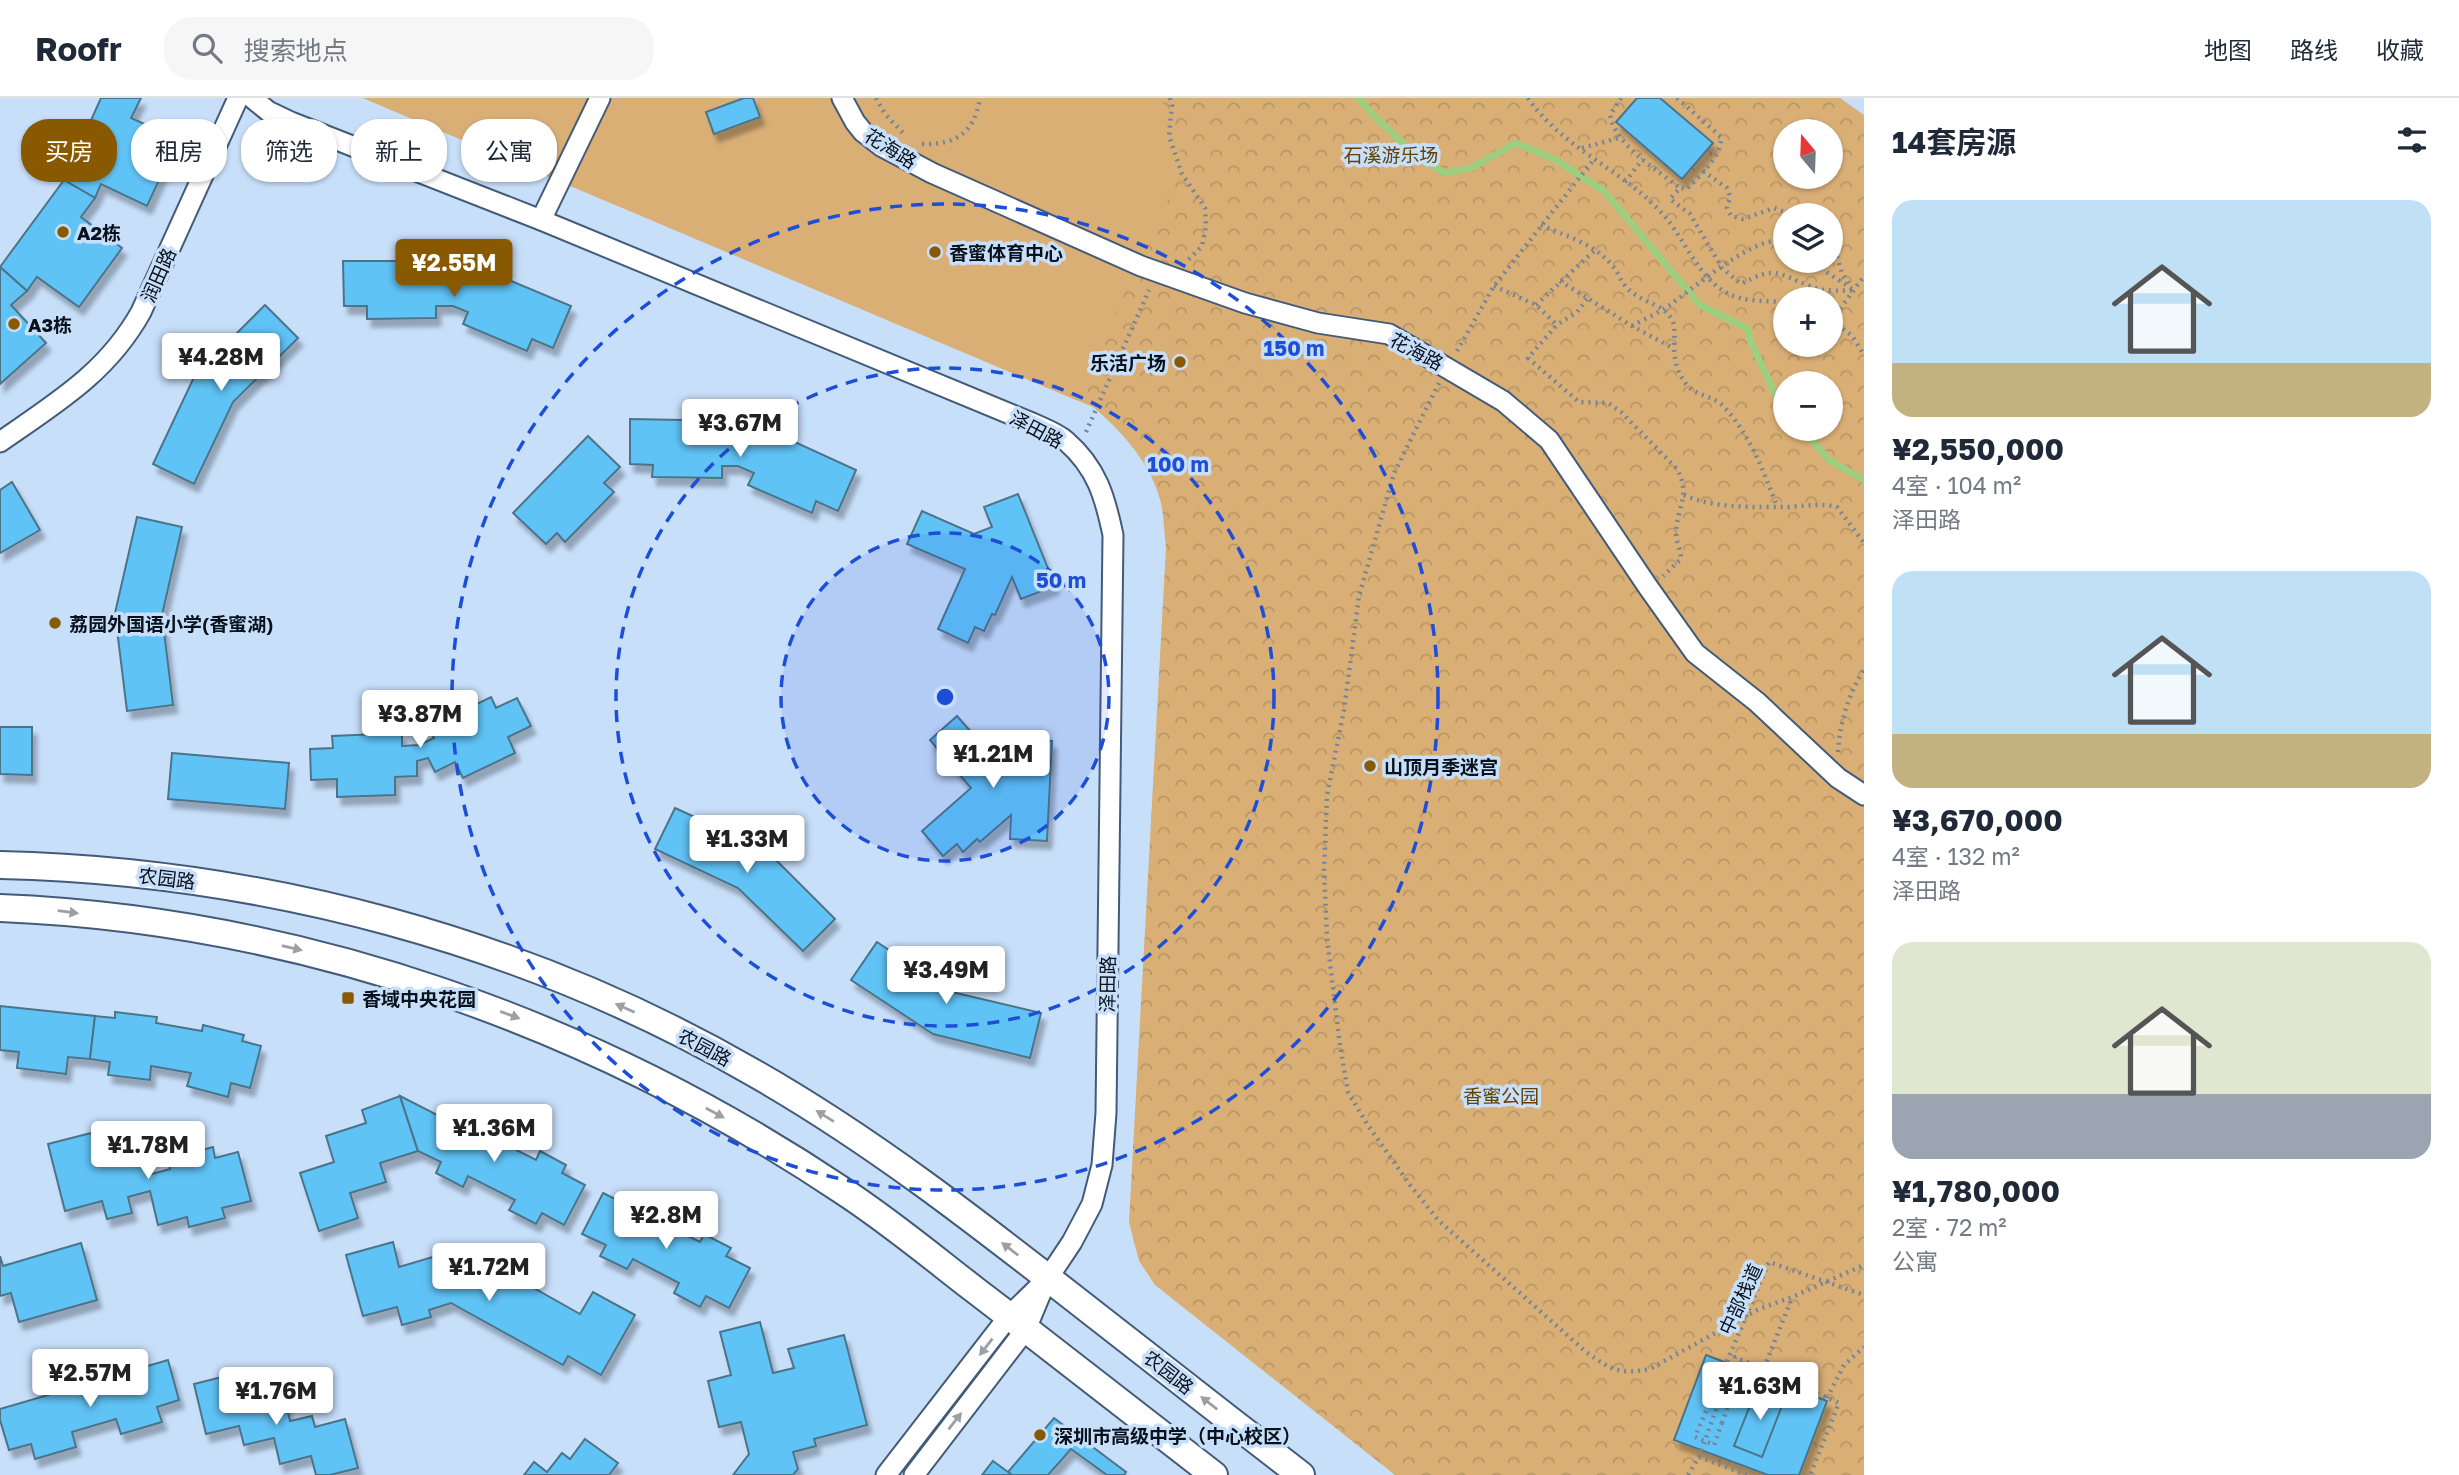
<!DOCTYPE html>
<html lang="zh">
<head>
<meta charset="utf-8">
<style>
	:root { --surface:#fff; --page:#f6f6f7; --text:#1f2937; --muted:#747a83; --line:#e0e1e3; --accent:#895900 }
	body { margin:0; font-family:"Golos Text","Noto Sans SC",sans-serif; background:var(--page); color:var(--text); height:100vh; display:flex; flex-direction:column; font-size:26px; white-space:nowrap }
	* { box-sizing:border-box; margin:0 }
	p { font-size:23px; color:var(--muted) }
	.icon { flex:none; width:38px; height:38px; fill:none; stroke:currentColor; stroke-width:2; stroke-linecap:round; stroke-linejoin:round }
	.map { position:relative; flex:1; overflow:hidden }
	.drawer { display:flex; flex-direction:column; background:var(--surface); width:595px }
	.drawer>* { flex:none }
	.top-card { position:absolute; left:21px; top:21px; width:665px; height:63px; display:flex; gap:14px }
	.needle { width:46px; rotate:341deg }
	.buttons { position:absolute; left:1773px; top:21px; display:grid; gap:14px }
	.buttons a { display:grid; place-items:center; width:70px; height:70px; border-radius:50%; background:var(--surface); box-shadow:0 2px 5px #0004; font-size:35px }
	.price { position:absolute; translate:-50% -60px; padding:0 16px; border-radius:7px; background:#fff; color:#222; font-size:23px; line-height:46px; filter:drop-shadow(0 2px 4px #0008) }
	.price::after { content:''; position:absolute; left:50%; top:42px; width:21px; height:16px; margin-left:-10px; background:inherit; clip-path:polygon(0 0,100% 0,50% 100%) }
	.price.selected { background:var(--accent); color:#fff }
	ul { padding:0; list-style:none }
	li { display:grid; align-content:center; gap:14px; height:371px; padding:0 28px }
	li span { display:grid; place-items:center; height:217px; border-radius:21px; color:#555 }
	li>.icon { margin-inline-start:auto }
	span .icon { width:126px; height:126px; fill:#fffc; stroke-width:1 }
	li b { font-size:30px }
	h2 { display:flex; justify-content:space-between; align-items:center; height:84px; padding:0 28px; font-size:30px }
	.pill { padding:0 24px; border-radius:28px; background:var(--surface); box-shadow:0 2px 5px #0004; font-size:24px; line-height:63px }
	.pill.selected { background:var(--accent); color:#fff }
	header { display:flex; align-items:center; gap:42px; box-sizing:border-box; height:98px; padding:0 35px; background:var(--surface); border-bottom:2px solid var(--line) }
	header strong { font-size:33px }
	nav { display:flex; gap:38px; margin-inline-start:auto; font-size:24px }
	.search { width:490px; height:63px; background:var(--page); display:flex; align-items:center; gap:18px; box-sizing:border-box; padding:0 24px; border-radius:28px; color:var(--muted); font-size:26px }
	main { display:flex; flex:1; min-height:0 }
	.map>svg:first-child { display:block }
	.park { fill:url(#park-crowns); fill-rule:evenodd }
	.pitch { fill:#d9af76 }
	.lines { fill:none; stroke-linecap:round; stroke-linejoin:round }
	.stream { stroke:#9ece7f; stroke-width:7 }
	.building { fill:#61c3f6; stroke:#4c7389; stroke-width:2; filter:url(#shadow) }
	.street-casing { stroke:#435b78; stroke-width:23 }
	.secondary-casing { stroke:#435b78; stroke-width:30 }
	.path { stroke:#748599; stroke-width:4.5; stroke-dasharray:2 5; stroke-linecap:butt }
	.street { stroke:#fff; stroke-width:19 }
	.secondary { stroke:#fff; stroke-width:26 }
	.path-bridge { stroke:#748599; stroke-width:4.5; stroke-dasharray:2 5; stroke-linecap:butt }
	.oneway { fill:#9ca0a4 }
	.ring { fill:none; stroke:#1d4ed8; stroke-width:3.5; stroke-dasharray:12 9 }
	.poi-dot { fill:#895900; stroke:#c8dffa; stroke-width:2.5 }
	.labels { text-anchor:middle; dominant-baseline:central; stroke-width:7; stroke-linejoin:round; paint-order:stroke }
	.street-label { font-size:19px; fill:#08111c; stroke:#c8dffa }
	.park-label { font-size:19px; fill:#654100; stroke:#c8dffa }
	.poi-label { font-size:19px; font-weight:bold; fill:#08111c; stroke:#c8dffa; text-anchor:start }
	.centre { fill:#1d4ed8; stroke:#c8dffa; stroke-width:3.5 }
	.ring-label { font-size:21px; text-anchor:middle; font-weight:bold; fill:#1d4ed8; stroke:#c8dffa; stroke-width:7; stroke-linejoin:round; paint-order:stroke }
</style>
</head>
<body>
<header>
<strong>Roofr</strong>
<div class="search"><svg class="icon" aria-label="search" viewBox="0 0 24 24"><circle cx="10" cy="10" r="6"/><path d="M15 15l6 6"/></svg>搜索地点</div>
<nav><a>地图</a><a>路线</a><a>收藏</a></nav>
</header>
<main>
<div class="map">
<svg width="1864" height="1377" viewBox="0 0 1864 1377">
	<defs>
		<pattern id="park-crowns" width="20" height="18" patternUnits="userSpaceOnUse" patternTransform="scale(1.75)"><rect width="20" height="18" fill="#d9af76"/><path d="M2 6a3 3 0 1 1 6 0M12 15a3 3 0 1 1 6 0" fill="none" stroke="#b99666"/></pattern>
		<filter id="shadow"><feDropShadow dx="4.5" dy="8" stdDeviation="2" flood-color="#0004"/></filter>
	</defs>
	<rect width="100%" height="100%" fill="#c8dffa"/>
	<path class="park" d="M363 0H1840L1864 17V1377H1395L1155 1187 1139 1163 1129 1124 1166 449C1164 435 1164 419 1161 405 1152 367 1122 333 1093 309ZM1785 33H1830V79H1785ZM1785 117H1830V163H1785ZM1785 201H1830V247H1785ZM1785 285H1830V331H1785Z"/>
	<polygon class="pitch" points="363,0 1161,0 1184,65 1076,302"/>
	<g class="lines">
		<g class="stream">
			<path d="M1358 0C1384 30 1411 54 1444 75L1471 70 1516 45 1554 61 1604 93 1700 207 1748 231 1751 244 1779 305 1785 312"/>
			<polyline points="1802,331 1829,362 1864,382"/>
		</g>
	</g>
	<g class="building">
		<polygon points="101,0 141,0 131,20 178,41 147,108 101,86 95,100 64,82"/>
		<polygon points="744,0 753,0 760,19 714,36 706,14"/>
		<polygon points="1637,0 1660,0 1713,45 1682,81 1616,24"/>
		<polygon points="64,82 95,100 81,119 122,150 79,209 37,179 27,193 0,169"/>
		<polygon points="343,163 450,163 450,173 469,177 473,167 571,208 553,250 532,241 527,253 463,226 468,214 453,208 436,208 436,220 367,221 367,208 344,208"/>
		<polygon points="0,169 27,193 11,207 46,245 0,286"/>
		<polygon points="265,207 298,240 233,304 194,386 153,366 195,277"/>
		<polygon points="630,321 737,323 737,333 755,338 760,328 856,372 838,413 816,403 812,415 748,387 754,375 738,368 722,368 722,380 652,379 653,367 630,366"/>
		<polygon points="588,338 620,369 604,385 614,394 565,444 557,435 546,446 513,415"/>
		<polygon points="12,384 40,432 0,455 0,392"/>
		<polygon points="1018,396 1055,488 1021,501 1012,479 995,517 992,516 984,533 975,529 968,545 938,531 965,471 907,446 922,413 974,436 992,429 984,409"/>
		<polygon points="137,419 182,429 162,517 173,607 127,613 115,515"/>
		<polygon points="491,599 496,610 517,600 531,628 508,639 515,655 463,680 455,664 435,674 428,660 417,663 417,678 395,679 395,697 337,699 337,681 311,682 310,651 333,650 332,638 402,635 402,648 419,647 434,640 429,629"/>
		<polygon points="957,618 995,661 1014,662 1015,641 1052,643 1047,743 1010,741 1011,717 980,744 977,741 963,754 957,746 943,758 922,733 971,690 930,642"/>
		<polygon points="0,629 32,629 32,677 0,676"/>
		<polygon points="172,655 289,665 285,711 168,701"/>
		<polygon points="675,710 765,751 835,821 803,853 738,790 655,751"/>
		<polygon points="877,844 952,894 1041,915 1030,960 933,936 851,882"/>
		<polygon points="0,908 95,918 90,961 68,959 66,976 17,970 19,954 0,952"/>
		<polygon points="115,914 157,919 156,925 202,933 203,927 244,937 242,943 261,948 250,990 231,985 228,999 187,988 191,975 151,968 150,982 108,977 110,964 90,961 95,918 115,920"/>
		<polygon points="400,998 418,1053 380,1065 386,1084 350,1095 358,1120 319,1133 300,1075 334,1064 326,1038 366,1025 362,1012"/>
		<polygon points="400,998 437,1017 439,1013 462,1024 466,1016 493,1029 489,1038 536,1062 540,1053 566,1067 562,1075 585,1087 564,1127 542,1115 536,1126 509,1112 515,1102 468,1078 463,1089 436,1075 441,1064 418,1053"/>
		<polygon points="91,1035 96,1055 144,1043 152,1076 170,1071 168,1061 213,1049 215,1060 238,1054 251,1103 222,1110 225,1120 189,1129 187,1119 158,1127 150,1093 128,1099 132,1115 107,1121 102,1103 65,1113 48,1046"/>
		<polygon points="603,1095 627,1107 631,1099 658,1112 653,1121 700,1144 704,1136 731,1150 726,1158 750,1170 729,1210 706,1198 700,1209 674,1195 679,1185 633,1161 627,1171 600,1158 606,1147 582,1136"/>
		<polygon points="393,1144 399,1169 463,1150 580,1216 593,1194 635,1217 601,1277 568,1258 563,1267 451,1205 429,1212 431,1219 402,1227 397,1209 363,1218 346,1157"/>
		<polygon points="81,1145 97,1202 19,1224 11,1195 0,1198 0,1158 3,1168"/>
		<polygon points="760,1224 773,1275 794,1270 788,1251 844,1237 867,1327 814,1341 816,1348 793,1354 798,1371 793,1377 733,1377 749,1356 741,1324 719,1329 708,1283 731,1277 720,1234"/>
		<polygon points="1706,1257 1827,1303 1799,1377 1768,1377 1674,1342"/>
		<polygon points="168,1262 179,1302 157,1309 162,1324 121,1336 116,1321 72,1334 76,1349 35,1361 31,1346 9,1352 0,1322 0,1311"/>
		<polygon points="234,1276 240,1301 254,1297 257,1308 285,1301 290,1323 312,1318 315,1329 345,1321 358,1370 330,1377 316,1377 311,1358 280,1366 274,1340 244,1347 239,1328 206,1336 194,1286"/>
		<polygon points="1757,1290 1785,1300 1762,1359 1734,1348"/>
		<polygon points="1054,1320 1126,1374 1124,1377 1107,1377 1071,1351 1048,1377 1012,1377 1008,1374"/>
		<polygon points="585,1341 618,1365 609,1377 524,1377 534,1364 547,1374 562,1355 570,1361"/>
		<polygon points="993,1363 1008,1374 1012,1377 982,1377"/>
	</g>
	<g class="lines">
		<g class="street-casing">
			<g id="street">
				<path d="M252 0 268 13 291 24 541 122 1032 325C1043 330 1057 335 1066 343 1097 370 1105 399 1113 437L1106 1015 1102 1067 1092 1106 1072 1144 1048 1180 1009 1218 886 1377"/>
				<polyline points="842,0 855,24 863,34 881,48 932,75 1141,168 1245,205 1318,225 1389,236 1503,303 1549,342 1648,489 1695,555 1757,604 1838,680 1864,697"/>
				<polyline points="541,122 600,0"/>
				<path d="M0 344C56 305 107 275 141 214L238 0"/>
				<polyline points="914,1377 1026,1231 1043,1190"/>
			</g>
		</g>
		<g class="secondary-casing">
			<g id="secondary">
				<path d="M0 767C263 773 526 843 754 975 870 1041 975 1123 1080 1205 1153 1262 1227 1320 1301 1377"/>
				<path d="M0 810C301 822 594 926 843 1093 889 1123 931 1158 975 1192 1055 1253 1134 1315 1214 1377"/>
			</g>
		</g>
		<g class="path">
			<polyline points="876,0 885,16 903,35"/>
			<polyline points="1170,0 1172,7 1169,38 1182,76 1205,110 1206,128 1202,148 1186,164"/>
			<path d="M1528 0C1562 51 1627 73 1666 120 1686 144 1698 179 1727 195 1743 204 1767 203 1785 204"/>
			<path d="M1621 0 1610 17C1615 47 1657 72 1680 90"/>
			<path d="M1677 0 1721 39C1722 58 1700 77 1687 91L1680 90 1670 101 1690 116 1722 170 1741 186C1776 167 1778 176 1810 188 1824 194 1840 193 1855 192"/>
			<path d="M922 46C956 47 974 35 980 0"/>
			<polyline points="1582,50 1619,40"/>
			<polyline points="1703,73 1727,90 1730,98 1727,110 1731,118 1743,121 1774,110 1793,117"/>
			<polyline points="1625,84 1643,61"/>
			<path d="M1541 127C1564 137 1594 146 1611 166 1620 176 1621 187 1633 195 1645 205 1665 207 1672 222 1676 230 1674 239 1674 248 1674 262 1678 278 1688 288 1698 299 1713 297 1724 309 1751 338 1763 373 1777 408"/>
			<polyline points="1830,147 1835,151 1842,176 1852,189"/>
			<polyline points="1809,163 1854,192"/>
			<polyline points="1560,183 1632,228 1673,250"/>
			<polyline points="1494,188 1536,207 1557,227"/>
			<path d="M1587 201 1577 214 1557 227 1528 260 1579 304 1608 305 1621 314 1676 370C1692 395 1677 409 1676 435 1676 444 1681 452 1681 461L1663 478"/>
			<polyline points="1536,207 1595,152"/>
			<polyline points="1832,222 1864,178"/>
			<polyline points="1832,222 1852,238 1864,257"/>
			<path d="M1632 228C1642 222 1655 217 1665 210 1688 196 1759 131 1785 145"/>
			<polyline points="1457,253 1494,188 1595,60"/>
			<path d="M1439 285 1394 375 1359 498 1344 612 1327 697 1324 773 1327 840 1340 948 1348 994 1367 1026 1410 1087 1438 1122 1586 1254C1612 1272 1618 1277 1650 1271L1759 1211 1792 1199 1864 1167"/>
			<polyline points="1086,334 1149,192"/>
			<path d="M1684 397C1715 411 1755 409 1788 409 1805 408 1821 405 1837 409L1864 445"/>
			<path d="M1838 654C1840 623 1848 598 1864 571"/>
			<polyline points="1764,1270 1792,1200"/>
			<polyline points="1827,1300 1844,1267 1864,1249"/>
			<polyline points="1722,1325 1745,1262"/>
			<polyline points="1699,1359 1748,1377"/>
			<polyline points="1688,1377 1699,1359 1735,1259 1839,1305 1810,1377"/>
		</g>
		<use href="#street" class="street"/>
		<use href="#secondary" class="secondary"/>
		<polyline class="path-bridge" points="1722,1325 1714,1347 1695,1339 1769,1164 1864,1197"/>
	</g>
	<defs><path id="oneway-solid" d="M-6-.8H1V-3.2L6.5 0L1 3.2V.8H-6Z" transform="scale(1.75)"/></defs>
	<g class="oneway">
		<use href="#oneway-solid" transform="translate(68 814) rotate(7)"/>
		<use href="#oneway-solid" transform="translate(292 850) rotate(13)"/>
		<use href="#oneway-solid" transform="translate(625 910) rotate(-156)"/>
		<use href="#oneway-solid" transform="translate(510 917) rotate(20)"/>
		<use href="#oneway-solid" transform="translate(715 1015) rotate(28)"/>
		<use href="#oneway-solid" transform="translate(825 1018) rotate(-148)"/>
		<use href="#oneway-solid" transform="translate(1010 1151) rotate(-142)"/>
		<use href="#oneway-solid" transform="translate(986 1249) rotate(128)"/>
		<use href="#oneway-solid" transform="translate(1209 1305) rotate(-142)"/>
		<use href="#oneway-solid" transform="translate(955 1323) rotate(-52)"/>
	</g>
	<circle cx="945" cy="599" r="164" fill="#1d4ed8" fill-opacity=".12"/>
	<g class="ring">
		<circle cx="945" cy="599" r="164"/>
		<circle cx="945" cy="599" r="329"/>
		<circle cx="945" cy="599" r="493"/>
	</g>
	<g class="poi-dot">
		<circle cx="63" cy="134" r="7"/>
		<circle cx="935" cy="154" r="7"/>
		<circle cx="14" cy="226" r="7"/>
		<circle cx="1180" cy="264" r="7"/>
		<circle cx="55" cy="525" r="7"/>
		<circle cx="1370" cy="668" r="7"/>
		<rect x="341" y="893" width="14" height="14" rx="3.5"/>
		<circle cx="1040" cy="1337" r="7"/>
	</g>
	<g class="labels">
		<g class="street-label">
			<text transform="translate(891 50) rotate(32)">花海路</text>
			<text transform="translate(158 177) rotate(-66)">润田路</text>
			<text transform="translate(1417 253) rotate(28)">花海路</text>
			<text transform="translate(1037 331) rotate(28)">泽田路</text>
			<text transform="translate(167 780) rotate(7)">农园路</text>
			<text transform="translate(1107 886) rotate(-89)">泽田路</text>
			<text transform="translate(705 949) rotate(28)">农园路</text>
			<text transform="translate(1740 1201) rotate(-65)">中部栈道</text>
			<text transform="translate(1169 1274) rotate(38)">农园路</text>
		</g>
		<g class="park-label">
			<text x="1391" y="56">石溪游乐场</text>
			<text x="1501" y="997">香蜜公园</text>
		</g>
		<g class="poi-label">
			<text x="77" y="134">A2栋</text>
			<text x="949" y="154">香蜜体育中心</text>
			<text x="28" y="226">A3栋</text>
			<text x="1166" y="264" text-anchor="end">乐活广场</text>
			<text x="69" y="525">荔园外国语小学(香蜜湖)</text>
			<text x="1384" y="668">山顶月季迷宫</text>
			<text x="362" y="900">香域中央花园</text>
			<text x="1054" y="1337">深圳市高级中学（中心校区）</text>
		</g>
	</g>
	<circle cx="945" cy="599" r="10" class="centre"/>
	<g class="ring-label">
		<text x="1294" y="258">150 m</text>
		<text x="1178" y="374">100 m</text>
		<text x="1061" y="490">50 m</text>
	</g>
</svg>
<div class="buttons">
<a><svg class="needle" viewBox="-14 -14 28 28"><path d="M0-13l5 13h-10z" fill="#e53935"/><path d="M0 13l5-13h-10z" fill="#747a83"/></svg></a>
<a><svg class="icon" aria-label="layers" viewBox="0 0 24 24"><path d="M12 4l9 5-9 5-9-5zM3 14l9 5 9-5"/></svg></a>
<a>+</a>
<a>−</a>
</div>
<b class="price selected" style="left:454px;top:201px">¥2.55M</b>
<b class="price" style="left:221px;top:295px">¥4.28M</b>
<b class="price" style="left:740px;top:361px">¥3.67M</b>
<b class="price" style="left:420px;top:652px">¥3.87M</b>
<b class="price" style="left:993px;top:692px">¥1.21M</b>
<b class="price" style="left:747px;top:777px">¥1.33M</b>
<b class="price" style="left:946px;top:908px">¥3.49M</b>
<b class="price" style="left:494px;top:1066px">¥1.36M</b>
<b class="price" style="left:148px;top:1083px">¥1.78M</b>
<b class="price" style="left:666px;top:1153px">¥2.8M</b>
<b class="price" style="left:489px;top:1205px">¥1.72M</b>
<b class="price" style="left:90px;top:1311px">¥2.57M</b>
<b class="price" style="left:1760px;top:1324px">¥1.63M</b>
<b class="price" style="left:276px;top:1329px">¥1.76M</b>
<div class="top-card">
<a class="pill selected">买房</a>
<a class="pill">租房</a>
<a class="pill">筛选</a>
<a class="pill">新上</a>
<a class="pill">公寓</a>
</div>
</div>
<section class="drawer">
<h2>14套房源<svg class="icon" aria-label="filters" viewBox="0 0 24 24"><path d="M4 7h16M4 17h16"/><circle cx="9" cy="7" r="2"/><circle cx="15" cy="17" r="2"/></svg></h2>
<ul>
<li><span style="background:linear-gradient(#bfe0f5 75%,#c2b280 0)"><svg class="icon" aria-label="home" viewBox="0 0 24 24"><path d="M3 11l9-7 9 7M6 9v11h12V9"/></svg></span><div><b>¥2,550,000</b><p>4室 · 104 m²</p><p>泽田路</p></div></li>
<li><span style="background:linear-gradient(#bfe0f5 75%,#c2b280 0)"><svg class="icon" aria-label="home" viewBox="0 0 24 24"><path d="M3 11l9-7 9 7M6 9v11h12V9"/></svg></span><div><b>¥3,670,000</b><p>4室 · 132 m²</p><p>泽田路</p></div></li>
<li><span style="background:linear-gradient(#dfe7d0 70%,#9aa5b1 0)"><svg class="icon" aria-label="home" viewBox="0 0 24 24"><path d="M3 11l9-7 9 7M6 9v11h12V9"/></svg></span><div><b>¥1,780,000</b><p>2室 · 72 m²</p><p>公寓</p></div></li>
</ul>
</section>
</main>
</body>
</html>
